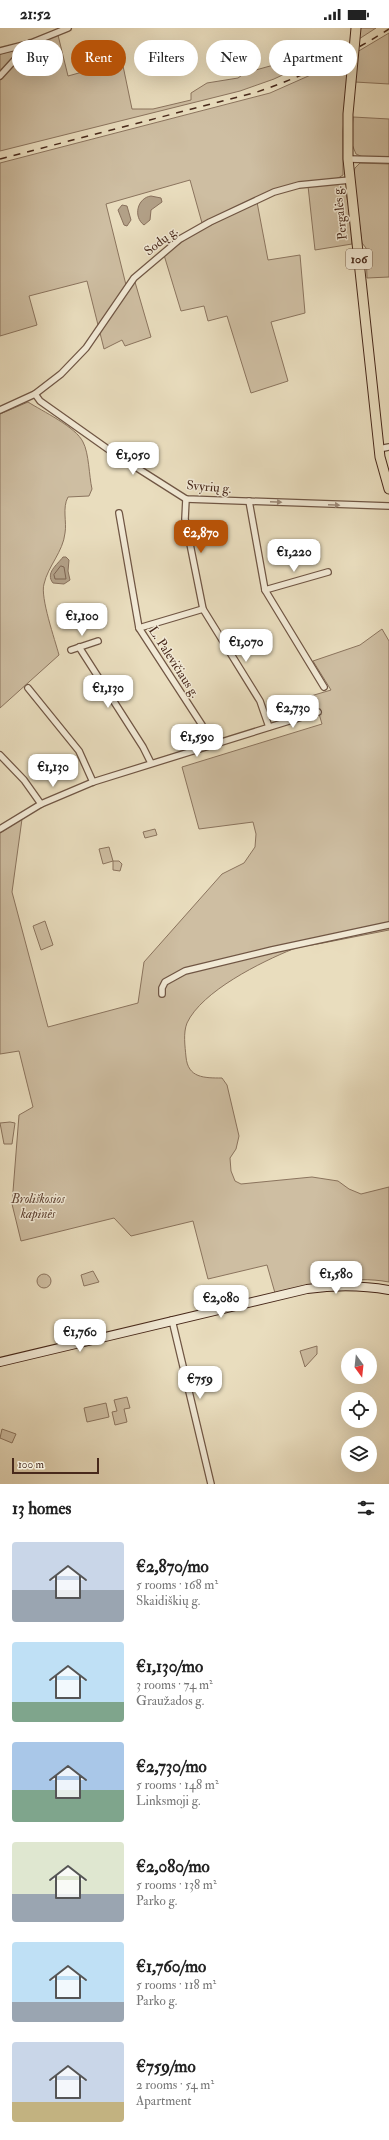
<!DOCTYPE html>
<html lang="en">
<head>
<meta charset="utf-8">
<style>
	:root { --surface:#fff; --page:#f2f2f2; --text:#222; --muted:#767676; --accent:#b45309 }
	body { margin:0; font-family:"IM FELL Double Pica",serif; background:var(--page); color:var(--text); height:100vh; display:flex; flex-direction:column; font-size:15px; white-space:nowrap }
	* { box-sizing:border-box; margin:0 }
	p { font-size:13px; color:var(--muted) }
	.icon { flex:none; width:22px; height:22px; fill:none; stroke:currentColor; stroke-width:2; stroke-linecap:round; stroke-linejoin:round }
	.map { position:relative; height:1456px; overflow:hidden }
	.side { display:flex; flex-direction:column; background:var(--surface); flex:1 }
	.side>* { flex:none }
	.top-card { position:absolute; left:12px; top:12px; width:365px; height:36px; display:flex; gap:8px }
	.needle { width:26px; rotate:165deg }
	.controls { position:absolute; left:341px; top:1320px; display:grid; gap:8px }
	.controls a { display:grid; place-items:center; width:36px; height:36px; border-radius:50%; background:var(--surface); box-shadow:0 4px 16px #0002; font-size:20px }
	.scale { position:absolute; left:12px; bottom:10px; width:87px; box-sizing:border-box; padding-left:4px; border:2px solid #48291b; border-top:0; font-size:11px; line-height:14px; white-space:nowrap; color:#48291b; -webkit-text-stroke:3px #f1e9d5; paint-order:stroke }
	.price { position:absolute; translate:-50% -34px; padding:0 9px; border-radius:8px; background:#fff; color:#222; font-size:13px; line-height:26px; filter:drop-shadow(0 1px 2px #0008) }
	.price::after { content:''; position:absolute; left:50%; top:24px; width:12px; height:9px; margin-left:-6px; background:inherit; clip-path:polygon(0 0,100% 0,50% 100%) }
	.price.current { background:var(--accent); color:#fff }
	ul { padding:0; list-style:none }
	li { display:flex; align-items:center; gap:12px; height:100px; padding:0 12px }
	li span { display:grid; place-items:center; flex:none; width:112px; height:80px; border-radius:4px; color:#555 }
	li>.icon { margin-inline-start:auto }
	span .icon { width:48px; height:48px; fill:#fffc; stroke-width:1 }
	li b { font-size:17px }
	h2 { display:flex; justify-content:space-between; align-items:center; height:48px; padding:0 12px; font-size:17px }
	.tag { padding:0 14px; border-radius:18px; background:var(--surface); box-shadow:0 4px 16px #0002; font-size:14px; line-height:36px }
	.tag.current { background:var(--accent); color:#fff }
	.status { display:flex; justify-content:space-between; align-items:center; height:28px; padding:0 20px; background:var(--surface); direction:ltr }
	.status svg { height:11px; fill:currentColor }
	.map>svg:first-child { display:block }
	.green { fill:#cebea2; stroke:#8b745e }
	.water { fill:#b2a087; stroke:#88705c }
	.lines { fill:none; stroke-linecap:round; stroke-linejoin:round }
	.shore { stroke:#7d6451; stroke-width:1 }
	.street-casing { stroke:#705644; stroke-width:8 }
	.secondary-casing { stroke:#48291b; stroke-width:10 }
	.primary-casing { stroke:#48291b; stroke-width:11 }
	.street { stroke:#f1e9d5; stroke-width:5.5 }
	.secondary { stroke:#f1e9d5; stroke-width:8 }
	.primary { stroke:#e9ddbe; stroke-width:9 }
	.rail { stroke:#48291b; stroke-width:1.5; stroke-dasharray:7 7; stroke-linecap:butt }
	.oneway { fill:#9c8978 }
	.labels { text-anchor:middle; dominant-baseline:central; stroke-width:3; stroke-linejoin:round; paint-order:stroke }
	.shield { fill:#f1e9d5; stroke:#7b6353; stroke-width:1 }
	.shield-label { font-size:12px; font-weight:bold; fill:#48291b }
	.street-label { font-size:13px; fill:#48291b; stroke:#f1e9d5 }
	.park-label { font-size:13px; font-style:italic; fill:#634736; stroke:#f1e9d5 }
</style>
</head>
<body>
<div class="status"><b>21:52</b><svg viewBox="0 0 49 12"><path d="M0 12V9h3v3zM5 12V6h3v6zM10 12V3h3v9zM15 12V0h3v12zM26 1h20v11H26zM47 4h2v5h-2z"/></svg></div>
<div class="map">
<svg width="389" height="1456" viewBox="0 0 389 1456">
	<rect width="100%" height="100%" fill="#e9ddbe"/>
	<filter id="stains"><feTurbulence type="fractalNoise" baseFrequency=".005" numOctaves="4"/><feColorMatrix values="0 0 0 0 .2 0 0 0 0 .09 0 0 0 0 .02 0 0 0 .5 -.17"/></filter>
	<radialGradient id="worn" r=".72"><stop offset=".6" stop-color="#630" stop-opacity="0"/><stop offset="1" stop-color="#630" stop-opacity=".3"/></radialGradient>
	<g class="green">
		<polygon points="360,0 376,0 359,11"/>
		<polygon points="389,5 389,56 355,54 357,24"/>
		<polygon points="58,7 68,48 122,33 132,81 153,81 191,72 191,65 207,55 238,50 245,45 349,16 274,51 240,63 0,123 0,26 29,19"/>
		<path d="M349 30 343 103V147C333 155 317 152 305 154 269 159 235 180 202 195L190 152 106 176 126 257 98 297 87 253 29 268 37 297 0 308V135L270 65Z"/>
		<polygon points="353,89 389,91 389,130 363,129 356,126 351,114"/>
		<polygon points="360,135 389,136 389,249 367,250 366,220 362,215 353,147 355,140"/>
		<path d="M340 156C350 163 351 203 352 216L315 222 308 158Z"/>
		<polygon points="257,174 268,232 300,227 305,285 271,294 288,353 251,365 227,288 208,293 204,278 181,283 164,227 193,206"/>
		<polygon points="135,254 151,309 125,318 122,312 104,321 100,305 117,277"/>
		<path d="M28 374C42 383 76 399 83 414 89 425 89 448 92 461L89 468 68 469C62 480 67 494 65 505 63 524 48 538 44 556 40 569 55 612 59 627L0 680V386Z"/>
		<path d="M382 601 389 613V902C367 906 345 911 323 915 313 917 302 918 293 921 261 934 202 963 187 995 183 1005 185 1018 186 1029 188 1050 204 1050 222 1050L227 1057 239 1108 236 1121 230 1130 231 1143 235 1153 241 1156 312 1149 338 1153 349 1161 361 1166 389 1159V1254C352 1247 311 1257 275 1265L267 1237 208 1251 193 1193 131 1208 114 1190 21 1213 12 1176 19 1087 33 1079 19 1023 0 1026V805L22 791 12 864 48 999 138 975 144 934 222 846 244 835 255 819 256 806 253 794 199 801 182 739 322 696 317 679 272 692 267 681 331 662 313 633 360 617Z"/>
		<polygon points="155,801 157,807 145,810 143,804"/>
		<polygon points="109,819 113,833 119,833 122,836 120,843 113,842 113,833 103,836 99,821"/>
		<polygon points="45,893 53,917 41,922 33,898"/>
		<polygon points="10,1094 15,1095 12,1116 4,1116 0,1095"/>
		<polygon points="93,1243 99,1254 84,1258 81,1247"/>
		<circle cx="44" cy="1253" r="7"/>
		<polygon points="317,1318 317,1326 305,1339 300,1323"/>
		<polygon points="127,1369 130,1380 124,1381 127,1394 115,1397 112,1384 117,1383 114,1372"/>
		<polygon points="106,1375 109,1389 87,1394 84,1380"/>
		<polygon points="2,1401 16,1406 12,1415 0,1410"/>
	</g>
	<g class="water">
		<path d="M151 168 161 170 162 174 151 182 150 192 144 197C133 189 137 170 151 168Z"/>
		<polygon points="122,177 127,178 131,192 127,198 124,197 118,182"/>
		<path d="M63 529H66L69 532 68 543 70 552 64 556 53 555C45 545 57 537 63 529Z"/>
	</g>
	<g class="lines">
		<polygon class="shore" points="61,538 64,539 66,551 55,551 54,547"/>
		<g class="street-casing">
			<g id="street">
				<polyline points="0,23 31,15 68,0"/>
				<polyline points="0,48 30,15"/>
				<polyline points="348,131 389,132"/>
				<polyline points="35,366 40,373 112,424 186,471 389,478"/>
				<polyline points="0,382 35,366 61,346 86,320 134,250 180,211 210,194 274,164 299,157 350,152"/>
				<polyline points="379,421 389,419"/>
				<polyline points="186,471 185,491 203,581 260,673 269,699"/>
				<polyline points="249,473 265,562 324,659"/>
				<polyline points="119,485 139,600 202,697"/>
				<polyline points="265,562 328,544"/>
				<polyline points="139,600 203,581"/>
				<polyline points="79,619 143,719 151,735"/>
				<polyline points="71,622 98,613"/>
				<polyline points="28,660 79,723 93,754"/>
				<polyline points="0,727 24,752 41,776"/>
				<polyline points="0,801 41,776 93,754 318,684"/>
				<polyline points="162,966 162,960 165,954 185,943 272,922 389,897"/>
				<polyline points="172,1292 211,1456"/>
			</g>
		</g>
		<g class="secondary-casing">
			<path id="secondary" d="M0 1334 307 1261C335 1257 361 1257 389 1262"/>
		</g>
		<g class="primary-casing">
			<polyline id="primary" points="356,0 348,86 348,131 380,429 389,461"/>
		</g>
		<use href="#street" class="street"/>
		<use href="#secondary" class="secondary"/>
		<use href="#primary" class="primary"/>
		<path class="rail" d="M0 131 257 64C304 48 348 27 389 1"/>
	</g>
	<defs><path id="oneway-solid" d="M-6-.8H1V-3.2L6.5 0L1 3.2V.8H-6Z"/></defs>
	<g class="oneway">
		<use href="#oneway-solid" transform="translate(276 474) rotate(3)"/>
		<use href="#oneway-solid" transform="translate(334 477) rotate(3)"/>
	</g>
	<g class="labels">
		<rect class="shield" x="346" y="221" width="26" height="20" rx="3"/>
		<g class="shield-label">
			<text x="359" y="231">106</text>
		</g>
		<g class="street-label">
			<text transform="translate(340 185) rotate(-96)">Pergalės g.</text>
			<text transform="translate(161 213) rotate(-38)">Sodų g.</text>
			<text transform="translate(209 459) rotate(5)">Svyrių g.</text>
			<text transform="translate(174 634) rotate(57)">L. Palevičiaus g.</text>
		</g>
		<g class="park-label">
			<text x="38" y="1171">Broliškosios<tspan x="38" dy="15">kapinės</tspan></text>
		</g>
	</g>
	<rect width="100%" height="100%" filter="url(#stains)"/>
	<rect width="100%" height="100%" fill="url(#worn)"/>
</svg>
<div class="controls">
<a><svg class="needle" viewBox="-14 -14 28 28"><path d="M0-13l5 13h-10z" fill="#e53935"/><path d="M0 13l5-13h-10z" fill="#767676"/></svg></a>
<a><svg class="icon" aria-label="locate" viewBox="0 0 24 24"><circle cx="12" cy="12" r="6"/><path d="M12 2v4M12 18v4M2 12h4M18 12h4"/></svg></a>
<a><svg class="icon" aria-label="layers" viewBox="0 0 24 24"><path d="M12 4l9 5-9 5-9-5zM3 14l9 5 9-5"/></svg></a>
</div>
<div class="scale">100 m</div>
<b class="price" style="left:133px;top:448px">€1,050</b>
<b class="price current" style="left:201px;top:526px">€2,870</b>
<b class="price" style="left:294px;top:545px">€1,220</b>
<b class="price" style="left:82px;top:609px">€1,100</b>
<b class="price" style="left:246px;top:635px">€1,070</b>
<b class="price" style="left:108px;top:681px">€1,130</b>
<b class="price" style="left:293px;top:701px">€2,730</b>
<b class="price" style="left:197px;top:730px">€1,590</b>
<b class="price" style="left:53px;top:760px">€1,130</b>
<b class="price" style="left:336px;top:1267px">€1,580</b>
<b class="price" style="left:221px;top:1291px">€2,080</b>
<b class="price" style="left:80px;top:1325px">€1,760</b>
<b class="price" style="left:200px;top:1372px">€759</b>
<div class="top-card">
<a class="tag">Buy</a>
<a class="tag current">Rent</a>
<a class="tag">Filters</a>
<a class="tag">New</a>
<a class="tag">Apartment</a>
</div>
</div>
<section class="side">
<h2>13 homes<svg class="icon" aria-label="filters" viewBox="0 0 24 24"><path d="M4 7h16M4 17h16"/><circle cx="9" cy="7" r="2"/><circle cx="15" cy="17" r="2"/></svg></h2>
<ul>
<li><span style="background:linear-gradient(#c9d6e8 60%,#9aa5b1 0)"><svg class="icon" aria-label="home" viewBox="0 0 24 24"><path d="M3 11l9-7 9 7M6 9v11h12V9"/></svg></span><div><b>€2,870/mo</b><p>5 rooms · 168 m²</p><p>Skaidiškių g.</p></div></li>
<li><span style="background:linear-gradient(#bfe0f5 75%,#7fa58c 0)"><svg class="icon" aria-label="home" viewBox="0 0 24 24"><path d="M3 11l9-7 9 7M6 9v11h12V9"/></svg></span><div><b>€1,130/mo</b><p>3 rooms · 74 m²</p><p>Graužados g.</p></div></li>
<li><span style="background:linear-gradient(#a9c7e8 60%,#7fa58c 0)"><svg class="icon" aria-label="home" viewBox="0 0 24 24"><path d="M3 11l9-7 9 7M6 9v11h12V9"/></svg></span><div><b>€2,730/mo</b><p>5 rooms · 148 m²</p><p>Linksmoji g.</p></div></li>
<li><span style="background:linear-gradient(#dfe7d0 65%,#9aa5b1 0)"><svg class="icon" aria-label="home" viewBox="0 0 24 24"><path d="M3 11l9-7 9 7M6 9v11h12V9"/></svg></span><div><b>€2,080/mo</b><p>5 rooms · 138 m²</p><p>Parko g.</p></div></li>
<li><span style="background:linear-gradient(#bfe0f5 75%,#9aa5b1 0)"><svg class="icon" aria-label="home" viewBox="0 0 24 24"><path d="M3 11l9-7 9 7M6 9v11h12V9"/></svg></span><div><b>€1,760/mo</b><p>5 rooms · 118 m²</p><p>Parko g.</p></div></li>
<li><span style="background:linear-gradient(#c9d6e8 75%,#c2b280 0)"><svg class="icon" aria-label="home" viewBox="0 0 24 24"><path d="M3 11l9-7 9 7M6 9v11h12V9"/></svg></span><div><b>€759/mo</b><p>2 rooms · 54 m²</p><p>Apartment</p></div></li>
</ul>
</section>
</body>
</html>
